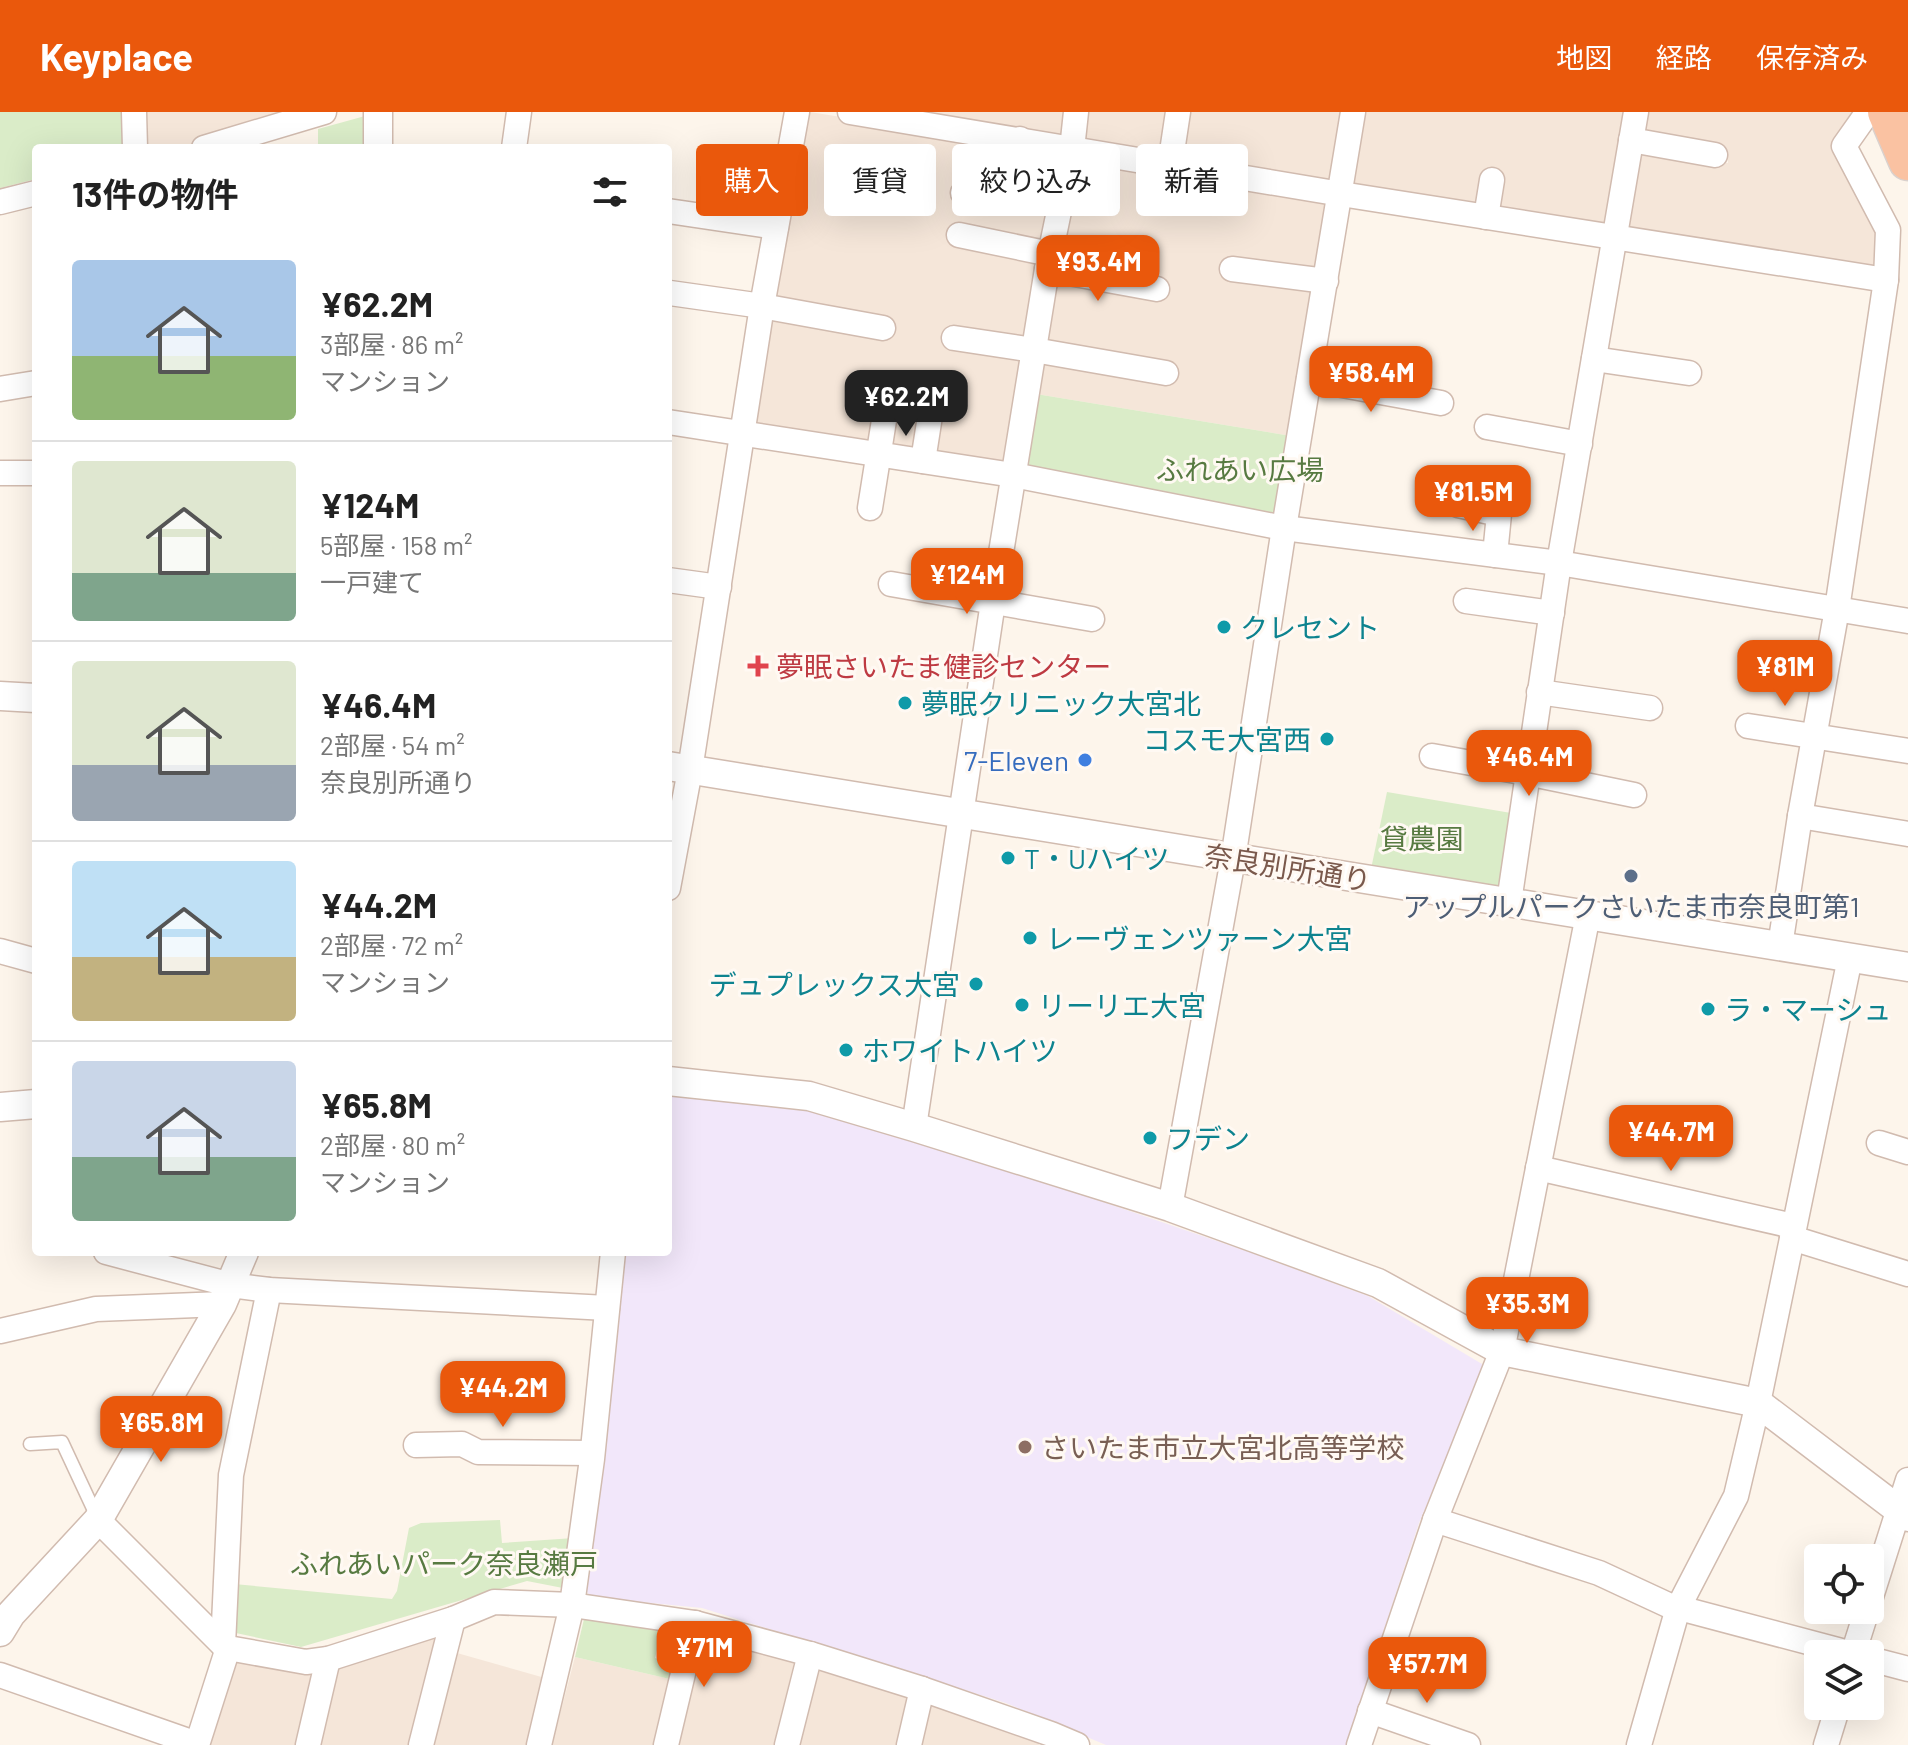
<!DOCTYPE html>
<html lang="ja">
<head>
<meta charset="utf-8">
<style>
	:root { --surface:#fff; --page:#f2f2f2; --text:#222; --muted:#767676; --line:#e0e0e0; --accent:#ea580c }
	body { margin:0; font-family:Barlow,"Noto Sans JP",sans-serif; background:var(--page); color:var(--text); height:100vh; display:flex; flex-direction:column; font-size:30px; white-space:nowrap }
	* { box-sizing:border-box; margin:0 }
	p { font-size:26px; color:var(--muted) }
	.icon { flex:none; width:44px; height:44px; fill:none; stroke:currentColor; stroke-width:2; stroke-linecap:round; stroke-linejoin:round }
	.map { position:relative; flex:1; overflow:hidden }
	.drawer { position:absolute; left:32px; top:32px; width:640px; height:1112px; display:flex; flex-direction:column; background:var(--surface); border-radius:8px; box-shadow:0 8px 32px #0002 }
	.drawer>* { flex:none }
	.top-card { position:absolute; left:696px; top:32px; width:760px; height:72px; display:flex; gap:16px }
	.tools { position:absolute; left:1804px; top:1432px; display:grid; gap:16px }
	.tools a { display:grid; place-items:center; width:80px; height:80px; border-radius:8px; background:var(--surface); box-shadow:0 8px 32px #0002; font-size:40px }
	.price { position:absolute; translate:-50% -68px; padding:0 18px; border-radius:16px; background:var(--accent); color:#fff; font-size:26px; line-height:52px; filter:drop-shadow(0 2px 4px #0008) }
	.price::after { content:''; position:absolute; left:50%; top:48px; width:24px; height:18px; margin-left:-12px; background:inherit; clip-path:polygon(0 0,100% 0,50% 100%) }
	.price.current { background:#222; color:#fff }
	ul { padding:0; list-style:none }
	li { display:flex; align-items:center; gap:24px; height:200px; padding:0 40px }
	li+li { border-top:2px solid var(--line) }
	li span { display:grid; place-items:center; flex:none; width:224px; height:160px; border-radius:8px; color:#555 }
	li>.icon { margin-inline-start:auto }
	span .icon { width:96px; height:96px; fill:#fffc; stroke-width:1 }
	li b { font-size:34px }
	h2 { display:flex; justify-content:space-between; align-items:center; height:96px; padding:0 40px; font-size:34px }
	.tag { padding:0 28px; border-radius:8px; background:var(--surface); box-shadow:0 8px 32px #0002; font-size:28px; line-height:72px }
	.tag.current { background:var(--accent); color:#fff }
	header { display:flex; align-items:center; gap:48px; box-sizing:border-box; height:112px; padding:0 40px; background:var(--accent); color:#fff }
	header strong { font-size:38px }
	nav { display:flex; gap:44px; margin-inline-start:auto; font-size:28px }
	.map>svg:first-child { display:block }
	.residential { fill:#f5e6d9 }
	.education { fill:#f2e7fa }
	.green { fill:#daecc8 }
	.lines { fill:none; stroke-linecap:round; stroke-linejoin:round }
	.service-casing { stroke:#d1bbaf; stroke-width:15 }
	.minor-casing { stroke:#d1bbaf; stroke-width:27 }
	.tertiary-casing { stroke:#d1bbaf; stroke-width:31 }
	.trunk-casing { stroke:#dad1cd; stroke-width:41 }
	.service { stroke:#fff; stroke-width:12 }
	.minor { stroke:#fff; stroke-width:24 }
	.tertiary { stroke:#fff; stroke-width:28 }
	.trunk { stroke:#fac2a2; stroke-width:38 }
	.culture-dot { fill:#0f9aa8; stroke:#fff9f3; stroke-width:3 }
	.health-dot { fill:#e0444e; stroke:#fff9f3; stroke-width:3 }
	.shop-dot { fill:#3f7fe0; stroke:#fff9f3; stroke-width:3 }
	.service-dot { fill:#5c6f8a; stroke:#fff9f3; stroke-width:3 }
	.education-dot { fill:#8d6e63; stroke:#fff9f3; stroke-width:3 }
	.labels { text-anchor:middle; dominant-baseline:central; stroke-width:6; stroke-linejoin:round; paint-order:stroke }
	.park-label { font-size:28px; fill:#577a41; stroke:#fff9f3 }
	.culture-label { font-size:28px; fill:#0d838f; stroke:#fff9f3; text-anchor:start }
	.health-label { font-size:28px; fill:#be3a42; stroke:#fff9f3; text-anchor:start }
	.shop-label { font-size:28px; fill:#366cbe; stroke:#fff9f3; text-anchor:end }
	.street-label { font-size:28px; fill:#7a594c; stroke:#fff9f3 }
	.service-label { font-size:28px; fill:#4e5e75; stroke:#fff9f3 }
	.education-label { font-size:28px; fill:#785e54; stroke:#fff9f3; text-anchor:start }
</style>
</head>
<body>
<header>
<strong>Keyplace</strong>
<nav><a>地図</a><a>経路</a><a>保存済み</a></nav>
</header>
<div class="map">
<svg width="1908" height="1633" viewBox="0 0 1908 1633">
	<rect width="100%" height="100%" fill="#fdf5eb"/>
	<g class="residential">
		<polygon points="141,0 290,0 180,36 143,36"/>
		<polygon points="810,0 1009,32 1005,77 959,86 1016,97 1027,35 1055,40 1060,49 1047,134 957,121 957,135 1043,146 1025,244 1011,350 917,344 754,316 805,3"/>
		<polygon points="886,0 1068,0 1064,29"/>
		<polygon points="1080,0 1173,0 1167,46 1077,33"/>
		<polygon points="1184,0 1345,0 1333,64 1325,73 1179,48"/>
		<polygon points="1361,0 1630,0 1612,109 1603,114 1350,72"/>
		<polygon points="1642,0 1855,0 1832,34 1884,138 1882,157 1623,123 1635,41 1643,36 1728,51 1728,38 1638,26"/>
		<polygon points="1074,47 1327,87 1315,163 1222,152 1220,161 1311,176 1314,180 1291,324 1036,282"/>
		<polygon points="442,1519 416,1633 316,1633 336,1553"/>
		<polygon points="699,1526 794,1550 774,1633 672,1633"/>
		<polygon points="457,1541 545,1566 527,1633 432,1633"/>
		<polygon points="233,1544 320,1556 303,1633 206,1633"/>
		<polygon points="575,1545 674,1568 658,1633 552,1633"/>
		<polygon points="815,1558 908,1584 913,1590 902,1633 796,1633"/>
		<polygon points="927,1589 1038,1628 1039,1633 916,1633"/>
	</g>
	<polygon class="education" points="668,981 798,996 873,1016 1074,1080 1249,1140 1368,1184 1482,1252 1482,1259 1419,1411 1346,1633 1106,1633 1006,1591 702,1496 591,1485 584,1476 621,1140 668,1140"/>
	<g class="green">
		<polygon points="0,0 129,0 130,36 36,36 36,67 0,76"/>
		<polygon points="365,4 364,36 318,36 318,17"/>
		<polygon points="1036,282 1291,324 1278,405 1024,361"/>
		<polygon points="1387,680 1517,702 1499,779 1371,757"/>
		<polygon points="500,1408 502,1431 574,1426 568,1477 527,1469 301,1535 231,1520 234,1472 392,1487 397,1479 409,1416 421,1411"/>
		<polygon points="584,1507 662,1518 655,1546 677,1552 674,1568 575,1545"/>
	</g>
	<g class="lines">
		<g class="service-casing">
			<polyline id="service" points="30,1332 62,1330 97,1405"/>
		</g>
		<g class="minor-casing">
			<g id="minor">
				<polyline points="134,0 135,36"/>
				<polyline points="850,0 1341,82 1886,168"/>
				<polyline points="1631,28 1715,43"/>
				<polyline points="204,36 324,0"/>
				<polyline points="514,36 519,0"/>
				<polyline points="1170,53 1178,0"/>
				<polyline points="963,81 1011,86 1020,27"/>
				<polyline points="0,90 36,81"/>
				<polyline points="668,99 776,115"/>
				<polyline points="1486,105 1492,68"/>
				<polyline points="959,123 1050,142"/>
				<polyline points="1047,157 1157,177"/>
				<polyline points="1232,157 1326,169"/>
				<polyline points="670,181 762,194 883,216"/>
				<polyline points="954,226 1034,238 1166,261"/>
				<polyline points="1594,247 1689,261"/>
				<polyline points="1309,267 1441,291"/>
				<polyline points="0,277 36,271"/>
				<polyline points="668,310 1013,363 1284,416 1559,451 1908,509"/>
				<polyline points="1487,315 1580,332"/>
				<polyline points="923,349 930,304"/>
				<polyline points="0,361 36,361"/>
				<polyline points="1458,393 1499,402 1495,443"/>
				<polyline points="870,396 885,302"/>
				<polyline points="668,468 719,475"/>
				<polyline points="891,472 1092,507"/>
				<polyline points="1466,489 1552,501"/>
				<polyline points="1539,580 1650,596"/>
				<polyline points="1748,614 1908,639"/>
				<polyline points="1432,644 1527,661 1634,683"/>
				<polyline points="1800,704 1908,722"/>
				<polyline points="668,776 690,658 762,194 797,0"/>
				<polyline points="1509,790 1559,451 1636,0"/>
				<polyline points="1780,834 1800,704 1837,497 1886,168 1888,118 1844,34 1868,0"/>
				<polyline points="0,839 36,849"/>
				<polyline points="914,1015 993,490 1047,157 1072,37 1076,0"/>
				<polyline points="1879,1031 1908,1040"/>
				<polyline points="1538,1056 1793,1114"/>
				<polyline points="1170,1095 1233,747 1284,416 1353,0"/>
				<polyline points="1792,1126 1908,1162"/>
				<polyline points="106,1140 231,1173 269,1178 607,1196"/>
				<polyline points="0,1219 96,1197 222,1192"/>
				<polyline points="416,1333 462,1332 478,1340 592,1341"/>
				<polyline points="98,1408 223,1533 228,1536 306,1550 328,1547 453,1507 494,1490 572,1493 695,1511 810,1542 922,1577 1051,1622 1077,1633"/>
				<polyline points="1435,1408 1599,1461 1668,1493 1853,1542 1867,1498"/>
				<polyline points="1870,1488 1908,1368"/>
				<polyline points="223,1533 231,1363 269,1178"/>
				<polyline points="1870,1547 1908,1557"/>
				<polyline points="0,1563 197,1632"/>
				<polyline points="1370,1599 1468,1633"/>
				<polyline points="197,1633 228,1536"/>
				<polyline points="308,1633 328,1547"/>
				<polyline points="421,1633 453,1507"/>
				<polyline points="539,1633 572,1493 592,1347 613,1140"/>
				<polyline points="666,1633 695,1511"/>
				<polyline points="787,1633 810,1542"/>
				<polyline points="909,1633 922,1577"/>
				<polyline points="1359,1633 1435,1408 1502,1239 1588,803"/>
				<polyline points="1639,1633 1678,1496 1736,1384 1758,1291 1850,846"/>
				<polyline points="1826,1633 1838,1594"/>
			</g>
		</g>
		<g class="tertiary-casing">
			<g id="tertiary">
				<polyline points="378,0 378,36"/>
				<polyline points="0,584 36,586"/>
				<polyline points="668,654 1908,855"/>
				<polyline points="668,969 809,984 914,1015 1170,1095 1378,1171 1502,1239 1758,1291 1908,1405"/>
				<polyline points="0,995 36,992"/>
				<polyline points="0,1520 11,1502 98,1408 222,1192 244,1140"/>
			</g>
		</g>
		<g class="trunk-casing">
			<polyline id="trunk" points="1887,0 1908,49"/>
		</g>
		<use href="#service" class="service"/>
		<use href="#minor" class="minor"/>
		<use href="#tertiary" class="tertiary"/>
		<use href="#trunk" class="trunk"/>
	</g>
	<g class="culture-dot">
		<circle cx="1224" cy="515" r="8"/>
		<circle cx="905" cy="591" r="8"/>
		<circle cx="1327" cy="627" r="8"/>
		<circle cx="1008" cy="746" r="8"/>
		<circle cx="1030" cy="826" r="8"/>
		<circle cx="976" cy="872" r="8"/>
		<circle cx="1022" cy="893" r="8"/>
		<circle cx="1708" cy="897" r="8"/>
		<circle cx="846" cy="938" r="8"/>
		<circle cx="1150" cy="1026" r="8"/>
	</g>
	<path class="health-dot" d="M754 542h8v8h8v8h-8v8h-8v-8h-8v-8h8z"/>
	<circle class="shop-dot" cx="1085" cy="648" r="8"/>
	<circle class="service-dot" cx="1631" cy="764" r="8"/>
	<circle class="education-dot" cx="1025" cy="1335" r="8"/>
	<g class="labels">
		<g class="park-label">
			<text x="1240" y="357">ふれあい広場</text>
			<text x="1422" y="726">貸農園</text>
			<text x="444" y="1451">ふれあいパーク奈良瀬戸</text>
		</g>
		<g class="culture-label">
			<text x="1240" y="515">クレセント</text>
			<text x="921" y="591">夢眠クリニック大宮北</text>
			<text x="1311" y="627" text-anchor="end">コスモ大宮西</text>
			<text x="1024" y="746">T・Uハイツ</text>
			<text x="1046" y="826">レーヴェンツァーン大宮</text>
			<text x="960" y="872" text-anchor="end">デュプレックス大宮</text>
			<text x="1038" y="893">リーリエ大宮</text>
			<text x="1724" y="897">ラ・マーシュ</text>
			<text x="862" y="938">ホワイトハイツ</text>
			<text x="1166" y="1026">フデン</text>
		</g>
		<g class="health-label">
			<text x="776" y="554">夢眠さいたま健診センター</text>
		</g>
		<g class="shop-label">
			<text x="1069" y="648">7-Eleven</text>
		</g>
		<g class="street-label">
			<text transform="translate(1288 755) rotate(9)">奈良別所通り</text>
		</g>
		<g class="service-label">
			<text x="1631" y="794">アップルパークさいたま市奈良町第1</text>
		</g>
		<g class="education-label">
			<text x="1041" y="1335">さいたま市立大宮北高等学校</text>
		</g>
	</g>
</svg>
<div class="tools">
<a><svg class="icon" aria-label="locate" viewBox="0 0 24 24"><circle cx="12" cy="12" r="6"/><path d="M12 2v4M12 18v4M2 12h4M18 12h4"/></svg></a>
<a><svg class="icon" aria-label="layers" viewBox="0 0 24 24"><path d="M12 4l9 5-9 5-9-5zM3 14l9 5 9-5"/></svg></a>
</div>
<b class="price" style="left:1098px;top:191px">¥93.4M</b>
<b class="price" style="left:1371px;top:302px">¥58.4M</b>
<b class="price current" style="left:906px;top:326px">¥62.2M</b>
<b class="price" style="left:1473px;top:421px">¥81.5M</b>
<b class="price" style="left:967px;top:504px">¥124M</b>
<b class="price" style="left:1785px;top:596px">¥81M</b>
<b class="price" style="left:1529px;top:686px">¥46.4M</b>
<b class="price" style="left:1671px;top:1061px">¥44.7M</b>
<b class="price" style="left:1527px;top:1233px">¥35.3M</b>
<b class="price" style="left:503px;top:1317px">¥44.2M</b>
<b class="price" style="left:161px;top:1352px">¥65.8M</b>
<b class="price" style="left:704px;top:1577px">¥71M</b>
<b class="price" style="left:1427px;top:1593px">¥57.7M</b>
<div class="top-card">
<a class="tag current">購入</a>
<a class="tag">賃貸</a>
<a class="tag">絞り込み</a>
<a class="tag">新着</a>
</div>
<section class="drawer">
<h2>13件の物件<svg class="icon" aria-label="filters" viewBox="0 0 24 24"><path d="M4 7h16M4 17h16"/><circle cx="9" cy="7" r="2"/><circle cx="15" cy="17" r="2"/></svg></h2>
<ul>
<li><span style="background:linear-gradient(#a9c7e8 60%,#8fb573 0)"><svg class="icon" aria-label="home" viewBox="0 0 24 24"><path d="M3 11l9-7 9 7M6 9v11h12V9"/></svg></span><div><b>¥62.2M</b><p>3部屋 · 86 m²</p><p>マンション</p></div></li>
<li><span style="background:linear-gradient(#dfe7d0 70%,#7fa58c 0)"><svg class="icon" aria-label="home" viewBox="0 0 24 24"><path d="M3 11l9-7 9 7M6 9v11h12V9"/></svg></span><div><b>¥124M</b><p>5部屋 · 158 m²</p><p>一戸建て</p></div></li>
<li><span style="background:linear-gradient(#dfe7d0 65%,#9aa5b1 0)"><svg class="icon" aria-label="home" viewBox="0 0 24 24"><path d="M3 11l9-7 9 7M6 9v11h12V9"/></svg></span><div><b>¥46.4M</b><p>2部屋 · 54 m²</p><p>奈良別所通り</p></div></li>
<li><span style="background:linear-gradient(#bfe0f5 60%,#c2b280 0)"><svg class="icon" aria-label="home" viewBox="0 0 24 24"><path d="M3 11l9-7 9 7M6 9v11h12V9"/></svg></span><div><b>¥44.2M</b><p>2部屋 · 72 m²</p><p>マンション</p></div></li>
<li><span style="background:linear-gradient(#c9d6e8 60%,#7fa58c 0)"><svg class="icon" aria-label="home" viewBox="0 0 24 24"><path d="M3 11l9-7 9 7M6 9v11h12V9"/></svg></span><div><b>¥65.8M</b><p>2部屋 · 80 m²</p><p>マンション</p></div></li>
</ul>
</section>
</div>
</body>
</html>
